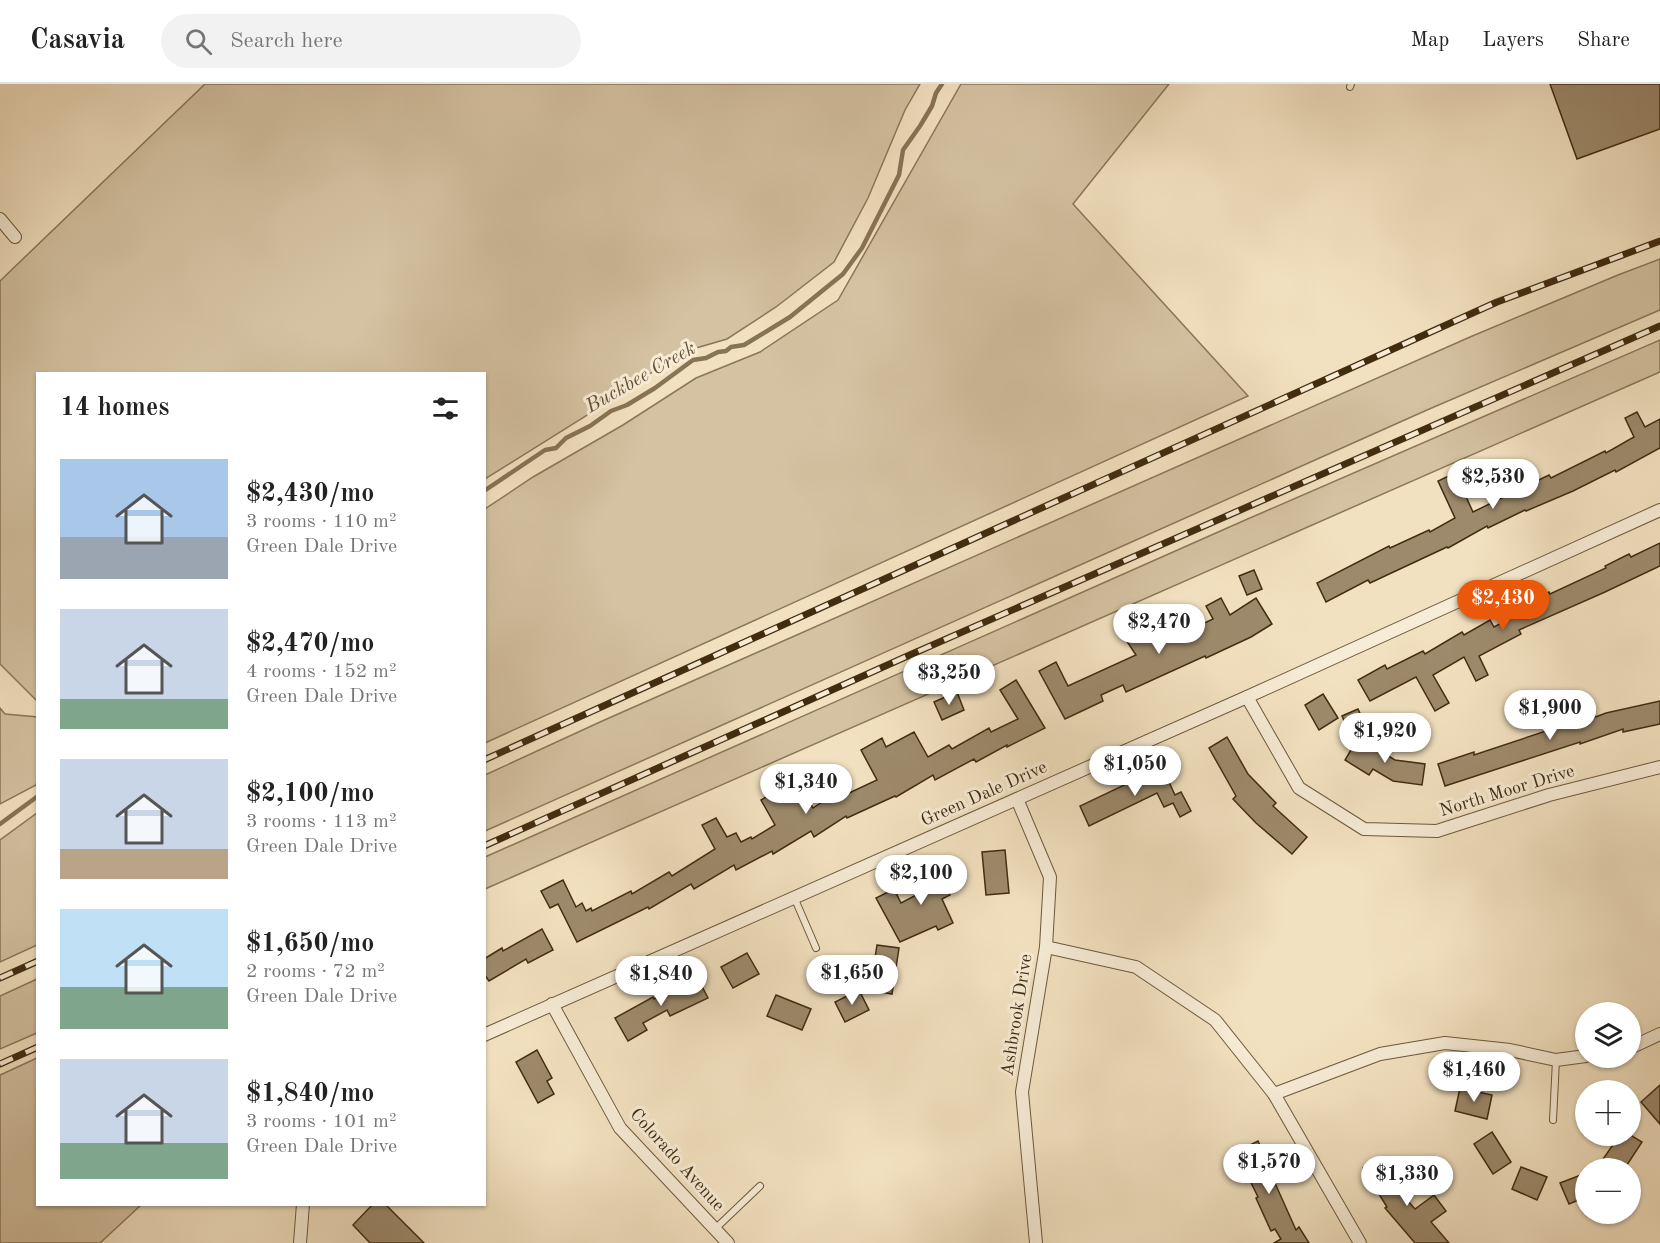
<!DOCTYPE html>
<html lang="en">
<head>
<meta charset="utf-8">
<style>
	:root { --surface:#fff; --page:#f2f2f2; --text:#222; --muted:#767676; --line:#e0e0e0; --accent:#ea580c }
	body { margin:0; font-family:"Old Standard TT",serif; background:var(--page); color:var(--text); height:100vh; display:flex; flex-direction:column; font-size:22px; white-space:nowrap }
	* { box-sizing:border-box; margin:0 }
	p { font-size:20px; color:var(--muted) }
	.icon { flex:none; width:33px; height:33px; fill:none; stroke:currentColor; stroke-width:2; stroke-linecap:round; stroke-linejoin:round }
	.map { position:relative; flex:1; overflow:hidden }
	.panel { position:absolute; left:36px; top:288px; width:450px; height:834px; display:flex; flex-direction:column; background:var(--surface); border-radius:0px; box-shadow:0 2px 4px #0004 }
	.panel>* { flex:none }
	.fabs { position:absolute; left:1575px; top:918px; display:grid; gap:12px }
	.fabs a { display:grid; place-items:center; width:66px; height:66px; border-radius:50%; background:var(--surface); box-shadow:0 2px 4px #0004; font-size:30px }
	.price { position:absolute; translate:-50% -51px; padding:0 14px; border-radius:21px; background:#fff; color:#222; font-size:20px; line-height:39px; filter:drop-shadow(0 2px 3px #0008) }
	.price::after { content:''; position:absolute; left:50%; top:36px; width:18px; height:14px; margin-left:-9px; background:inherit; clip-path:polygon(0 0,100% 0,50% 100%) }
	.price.current { background:var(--accent); color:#fff }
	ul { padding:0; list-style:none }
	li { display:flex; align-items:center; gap:18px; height:150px; padding:0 24px }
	li span { display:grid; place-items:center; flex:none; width:168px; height:120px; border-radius:0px; color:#555 }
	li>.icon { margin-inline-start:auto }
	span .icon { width:72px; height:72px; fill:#fffc; stroke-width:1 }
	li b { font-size:26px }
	h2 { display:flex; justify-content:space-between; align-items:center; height:72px; padding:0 24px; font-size:26px }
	header { display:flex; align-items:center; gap:36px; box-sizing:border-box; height:84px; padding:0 30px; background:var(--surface); border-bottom:2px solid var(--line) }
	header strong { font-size:28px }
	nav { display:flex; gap:33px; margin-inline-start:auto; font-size:21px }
	.search { width:420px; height:54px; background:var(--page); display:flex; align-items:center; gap:15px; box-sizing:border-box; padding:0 21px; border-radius:33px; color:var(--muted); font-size:22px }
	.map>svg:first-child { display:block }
	.green { fill:#d4c2a2; stroke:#8a7759; stroke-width:1.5 }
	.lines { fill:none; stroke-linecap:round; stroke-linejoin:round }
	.stream { stroke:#877356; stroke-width:4.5 }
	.building { fill:#9d8a6c; stroke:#412c10; stroke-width:1.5 }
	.service-casing { stroke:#6d593c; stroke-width:8 }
	.minor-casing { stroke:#6d593c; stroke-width:14 }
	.service { stroke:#f7ecd6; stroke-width:6 }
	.minor { stroke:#f7ecd6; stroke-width:12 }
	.rail-casing { stroke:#412c10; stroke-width:7 }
	.rail { stroke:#f7ecd6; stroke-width:4.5; stroke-dasharray:14; stroke-linecap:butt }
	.labels { text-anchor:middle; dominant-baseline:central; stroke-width:6; stroke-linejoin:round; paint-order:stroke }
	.street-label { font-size:18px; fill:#412c10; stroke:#f7ecd6 }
	.water-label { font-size:20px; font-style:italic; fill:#645033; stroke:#f7ecd6 }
</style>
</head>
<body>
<header>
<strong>Casavia</strong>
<div class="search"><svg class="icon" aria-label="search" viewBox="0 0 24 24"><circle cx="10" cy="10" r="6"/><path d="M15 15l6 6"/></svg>Search here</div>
<nav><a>Map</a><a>Layers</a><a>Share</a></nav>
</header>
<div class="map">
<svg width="1660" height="1159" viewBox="0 0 1660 1159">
	<rect width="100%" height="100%" fill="#f2e1c0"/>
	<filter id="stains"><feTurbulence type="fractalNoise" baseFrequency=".00333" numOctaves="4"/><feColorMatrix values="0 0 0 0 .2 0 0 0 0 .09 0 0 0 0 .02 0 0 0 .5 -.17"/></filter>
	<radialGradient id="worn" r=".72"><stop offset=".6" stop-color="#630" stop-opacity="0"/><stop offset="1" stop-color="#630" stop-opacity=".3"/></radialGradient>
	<g class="green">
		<polygon points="205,0 920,0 905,26 868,114 834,178 776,223 727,255 679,269 629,305 485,395 484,290 38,290 37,617 0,580 0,197"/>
		<polygon points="961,0 1169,0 1073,120 1248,312 485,659 485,425 533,393 623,341 696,294 760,268 838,216"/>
		<polygon points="1660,175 1660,226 1427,326 485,747 485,691 600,638 1470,253 1618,191"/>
		<polygon points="1660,256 1660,288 485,805 485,773 1243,437"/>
		<polygon points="0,624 5,630 38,633 37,698 36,701 0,720"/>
		<polygon points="37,729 37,861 0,878 0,756"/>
		<polygon points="37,895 37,949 0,965 0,912"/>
		<polygon points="37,974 38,1120 141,1121 100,1159 0,1159 0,991"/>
	</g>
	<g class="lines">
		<g class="stream">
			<polyline points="484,407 545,366 556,364 566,354 590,342 611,327 627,321 655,304 693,276 706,274 718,268 726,267 731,263 744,261 790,233 843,190 862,164 899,91 903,66 920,42 932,22 936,9 942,0"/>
			<polyline points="0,740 38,712"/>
		</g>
	</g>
	<g class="building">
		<polygon points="1550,0 1660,0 1660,45 1577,75"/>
		<polygon points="1637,328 1645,343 1660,335 1660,364 1616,388 1615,386 1573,407 1526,427 1525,426 1488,444 1487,442 1448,464 1447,463 1370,499 1368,496 1326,518 1317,499 1389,462 1390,464 1429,446 1430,448 1455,434 1438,397 1455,389 1473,428 1549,391 1551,394 1605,367 1606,369 1634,353 1625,334"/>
		<polygon points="1660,459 1660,482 1605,508 1519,546 1521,550 1479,572 1488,591 1476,597 1464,573 1433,591 1449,619 1435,627 1416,593 1370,617 1358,596 1385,581 1387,585 1423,567 1425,570 1462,548 1464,551 1490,536 1494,543 1526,526 1523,520 1549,508 1550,510 1606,484 1605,482 1629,470 1631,473"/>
		<polygon points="1254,486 1262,505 1247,511 1239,492"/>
		<polygon points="1221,514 1230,531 1256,514 1272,540 1251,553 1206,574 1205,572 1126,608 1123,601 1101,611 1103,617 1065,635 1039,587 1056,578 1068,602 1136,571 1124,553 1137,544 1146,557 1180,534 1188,547 1213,535 1206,522"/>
		<polygon points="1016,596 1045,644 1007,663 1007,661 976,678 974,675 935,696 933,691 896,713 895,712 847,734 846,732 814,753 811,747 773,770 772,767 736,786 734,781 694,805 691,800 649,825 648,823 577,858 558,820 550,824 541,807 563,796 576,823 582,819 586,827 591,824 592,827 631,807 632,810 669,788 672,792 715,765 702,741 716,734 727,753 736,749 741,758 751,753 752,755 775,741 761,716 782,704 778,699 792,690 813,724 828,714 830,718 877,696 861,666 882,654 886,663 914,648 928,673 949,661 952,665 989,644 991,648 1018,635 1000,606"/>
		<polygon points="957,608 964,626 942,636 934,618"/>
		<polygon points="1323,610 1338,634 1319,646 1305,621"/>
		<polygon points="1660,617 1660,640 1623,648 1623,645 1580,660 1580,658 1445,702 1438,680 1474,668 1474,671 1564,641 1558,623 1570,620 1577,640 1606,629"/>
		<polygon points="1358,625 1365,640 1349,648 1342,632"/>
		<polygon points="1227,653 1248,690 1276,719 1273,722 1307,753 1292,770 1256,739 1233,715 1236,712 1209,664"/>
		<polygon points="1358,654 1395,676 1425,680 1422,701 1393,697 1373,685 1369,691 1345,676"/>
		<polygon points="1162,683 1175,711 1181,708 1191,727 1180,733 1173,719 1164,723 1157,709 1089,742 1080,722"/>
		<polygon points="1005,766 1009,809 986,811 982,768"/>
		<polygon points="949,778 959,799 947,804 950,811 942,815 953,839 938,846 936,842 900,858 876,814 894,805 901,819 930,804 924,790"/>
		<polygon points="542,845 553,866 528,879 526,875 489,897 484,890 484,875 502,864 503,867"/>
		<polygon points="877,861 899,864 892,910 870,906"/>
		<polygon points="747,869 759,890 733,904 721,883"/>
		<polygon points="697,893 708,914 670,932 667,926 643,939 647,946 628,957 615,934 653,913 654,915"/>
		<polygon points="859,906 869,926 845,938 835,918"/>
		<polygon points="776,911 811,925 802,946 767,932"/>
		<polygon points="537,966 552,994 547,997 554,1010 538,1019 516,978"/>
		<polygon points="1660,1001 1660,1040 1641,1018"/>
		<polygon points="1460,1004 1492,1011 1487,1035 1455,1027"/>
		<polygon points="1492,1048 1511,1078 1493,1090 1474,1060"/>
		<polygon points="1619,1052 1632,1052 1642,1058 1625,1084 1611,1084 1601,1078"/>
		<polygon points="1258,1057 1272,1087 1270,1088 1296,1146 1299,1143 1309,1159 1274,1159 1281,1155 1275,1145 1271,1147 1256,1114 1258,1113 1236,1068"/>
		<polygon points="1380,1073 1396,1100 1394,1101 1415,1125 1434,1111 1446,1127 1431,1138 1449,1159 1415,1159 1385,1124 1387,1123 1363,1084"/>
		<polygon points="1521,1083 1547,1093 1537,1116 1512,1105"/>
		<polygon points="1586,1089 1586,1113 1569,1120 1560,1099"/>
		<polygon points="373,1120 385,1120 424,1159 370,1159 353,1141"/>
	</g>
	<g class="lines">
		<g class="service-casing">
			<g id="service">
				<polyline points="1350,3 1351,0"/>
				<polyline points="794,813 816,864"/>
				<polyline points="1553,1036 1556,976"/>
				<polyline points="715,1145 760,1102"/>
			</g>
		</g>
		<g class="minor-casing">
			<g id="minor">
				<polyline points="0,135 15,153"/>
				<polyline points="1247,613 1299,704 1364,745 1437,747 1549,711 1660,683"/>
				<polyline points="1017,715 1050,793 1046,863 1022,1008 1036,1159"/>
				<polyline points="1046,863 1136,883 1215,936 1274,1010 1360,1159"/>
				<polyline points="552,920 620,1044 728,1159"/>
				<polyline points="484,951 1247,613 1660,426"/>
				<polyline points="1630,964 1660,950"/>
				<polyline points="1274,1010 1380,970 1445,959 1510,966 1556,976 1586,972"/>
				<polyline points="300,1159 303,1120"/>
			</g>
		</g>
		<use href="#service" class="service"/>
		<use href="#minor" class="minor"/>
		<g class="rail-casing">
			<g id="rail">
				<polyline points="484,676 1497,218 1660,157"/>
				<polyline points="484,762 912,570 1660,242"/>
				<polyline points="0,894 38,877"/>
				<polyline points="0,980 38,963"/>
			</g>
		</g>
		<use href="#rail" class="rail"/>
	</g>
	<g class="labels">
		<g class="street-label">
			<text transform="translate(1507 707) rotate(-17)">North Moor Drive</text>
			<text transform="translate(984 710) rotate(-24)">Green Dale Drive</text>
			<text transform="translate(1017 931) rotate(-81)">Ashbrook Drive</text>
			<text transform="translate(677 1076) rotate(48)">Colorado Avenue</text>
		</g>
		<g class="water-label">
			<text transform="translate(641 294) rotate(-30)">Buckbee Creek</text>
		</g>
	</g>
	<rect width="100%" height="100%" filter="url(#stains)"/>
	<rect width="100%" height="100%" fill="url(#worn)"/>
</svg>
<div class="fabs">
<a><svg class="icon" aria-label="layers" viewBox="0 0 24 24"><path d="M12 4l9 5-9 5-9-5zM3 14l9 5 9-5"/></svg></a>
<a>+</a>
<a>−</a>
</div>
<b class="price" style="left:1493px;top:426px">$2,530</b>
<b class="price current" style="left:1503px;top:547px">$2,430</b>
<b class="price" style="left:1159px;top:571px">$2,470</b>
<b class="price" style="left:949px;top:622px">$3,250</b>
<b class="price" style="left:1550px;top:657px">$1,900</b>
<b class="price" style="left:1385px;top:680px">$1,920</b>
<b class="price" style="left:1135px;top:713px">$1,050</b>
<b class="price" style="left:806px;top:731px">$1,340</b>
<b class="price" style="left:921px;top:822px">$2,100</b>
<b class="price" style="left:852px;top:922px">$1,650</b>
<b class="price" style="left:661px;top:923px">$1,840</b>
<b class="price" style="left:1474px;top:1019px">$1,460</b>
<b class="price" style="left:1269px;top:1111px">$1,570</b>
<b class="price" style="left:1407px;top:1123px">$1,330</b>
<section class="panel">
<h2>14 homes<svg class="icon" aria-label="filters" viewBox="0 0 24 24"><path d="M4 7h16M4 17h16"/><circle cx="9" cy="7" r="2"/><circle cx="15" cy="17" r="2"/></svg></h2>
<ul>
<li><span style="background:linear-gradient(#a9c7e8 65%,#9aa5b1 0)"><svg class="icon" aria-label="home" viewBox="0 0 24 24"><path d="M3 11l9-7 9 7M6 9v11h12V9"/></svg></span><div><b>$2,430/mo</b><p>3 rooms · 110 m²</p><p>Green Dale Drive</p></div></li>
<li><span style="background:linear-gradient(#c9d6e8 75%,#7fa58c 0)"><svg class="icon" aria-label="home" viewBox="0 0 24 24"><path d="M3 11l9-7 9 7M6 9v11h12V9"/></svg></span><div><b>$2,470/mo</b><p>4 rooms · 152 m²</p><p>Green Dale Drive</p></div></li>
<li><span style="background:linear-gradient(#c9d6e8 75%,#b9a48a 0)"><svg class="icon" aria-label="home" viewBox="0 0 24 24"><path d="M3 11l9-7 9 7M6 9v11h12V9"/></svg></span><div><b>$2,100/mo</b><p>3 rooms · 113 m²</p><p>Green Dale Drive</p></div></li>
<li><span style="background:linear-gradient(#bfe0f5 65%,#7fa58c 0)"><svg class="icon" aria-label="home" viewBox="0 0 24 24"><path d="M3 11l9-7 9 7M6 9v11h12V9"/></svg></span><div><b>$1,650/mo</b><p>2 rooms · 72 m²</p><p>Green Dale Drive</p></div></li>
<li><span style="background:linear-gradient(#c9d6e8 70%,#7fa58c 0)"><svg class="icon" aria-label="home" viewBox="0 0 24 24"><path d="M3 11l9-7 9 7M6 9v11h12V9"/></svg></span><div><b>$1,840/mo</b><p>3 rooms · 101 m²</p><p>Green Dale Drive</p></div></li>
</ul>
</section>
</div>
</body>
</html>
